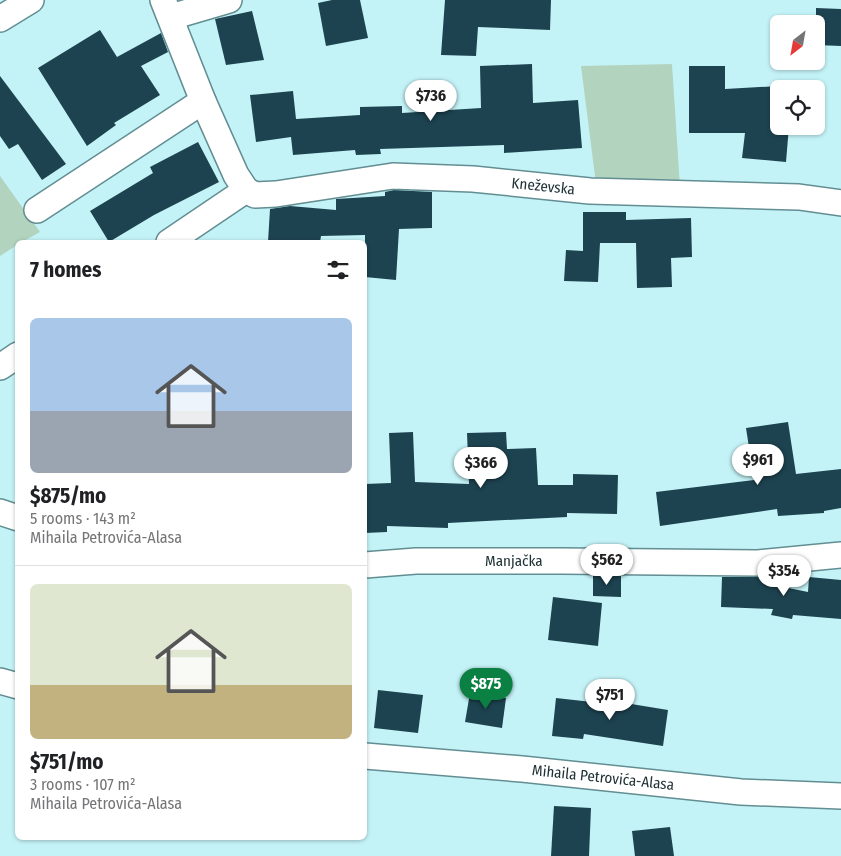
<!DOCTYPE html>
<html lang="en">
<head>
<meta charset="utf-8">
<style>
	:root { --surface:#fff; --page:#f6f6f6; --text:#202124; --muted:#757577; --line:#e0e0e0; --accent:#0b8043 }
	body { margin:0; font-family:"Fira Sans Condensed",sans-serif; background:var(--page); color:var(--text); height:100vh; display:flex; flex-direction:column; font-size:19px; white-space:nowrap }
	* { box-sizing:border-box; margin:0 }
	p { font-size:16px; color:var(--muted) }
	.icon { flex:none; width:28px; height:28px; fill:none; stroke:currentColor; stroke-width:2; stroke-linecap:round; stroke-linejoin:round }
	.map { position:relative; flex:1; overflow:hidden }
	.side { position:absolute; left:15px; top:240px; width:352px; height:600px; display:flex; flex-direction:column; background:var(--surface); border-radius:8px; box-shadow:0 1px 4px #0004 }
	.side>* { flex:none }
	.needle { width:32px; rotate:211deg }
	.controls { position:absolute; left:770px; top:15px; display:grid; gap:10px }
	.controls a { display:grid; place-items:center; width:55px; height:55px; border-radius:8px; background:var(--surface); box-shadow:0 1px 4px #0004; font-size:25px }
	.price { position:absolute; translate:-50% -42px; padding:0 11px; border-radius:18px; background:#fff; color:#222; font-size:16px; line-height:32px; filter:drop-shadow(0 1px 2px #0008) }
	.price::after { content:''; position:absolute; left:50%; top:30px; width:15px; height:11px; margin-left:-8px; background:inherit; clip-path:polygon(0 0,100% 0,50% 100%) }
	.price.selected { background:var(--accent); color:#fff }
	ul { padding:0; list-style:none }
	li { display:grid; align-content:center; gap:10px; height:265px; padding:0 15px }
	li+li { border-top:1px solid var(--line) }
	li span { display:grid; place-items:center; height:155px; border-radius:8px; color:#555 }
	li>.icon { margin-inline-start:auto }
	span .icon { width:90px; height:90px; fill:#fffc; stroke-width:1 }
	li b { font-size:21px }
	h2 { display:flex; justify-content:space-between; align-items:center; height:60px; padding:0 15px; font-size:21px }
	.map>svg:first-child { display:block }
	.green { fill:#b2d3be }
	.building { fill:#1d4350 }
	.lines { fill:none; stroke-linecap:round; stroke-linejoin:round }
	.minor-casing { stroke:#628e92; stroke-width:28 }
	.minor { stroke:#fff; stroke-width:25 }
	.labels { text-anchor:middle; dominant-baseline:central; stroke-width:5; stroke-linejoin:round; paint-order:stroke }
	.street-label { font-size:15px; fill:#203234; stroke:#c4f3f7 }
</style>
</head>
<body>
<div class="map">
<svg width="841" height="856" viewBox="0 0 841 856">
	<rect width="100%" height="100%" fill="#c4f3f7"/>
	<g class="green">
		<polygon points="672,64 680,187 596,184 581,66"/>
		<polygon points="0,176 40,232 22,242 18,242 17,245 0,256"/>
	</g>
	<g class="building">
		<polygon points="332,0 360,0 368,38 326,46 318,3"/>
		<polygon points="445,0 551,0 550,30 478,27 476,56 441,55"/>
		<polygon points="816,8 841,9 841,46 816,45"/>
		<polygon points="252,11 264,60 226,65 215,19"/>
		<polygon points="100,30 117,57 161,33 168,52 141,66 160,95 114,123 116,125 87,146 38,68"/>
		<polygon points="532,64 533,103 578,100 582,148 504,153 504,145 380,149 381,154 356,155 355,150 293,155 291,137 256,142 250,95 293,91 296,119 360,115 360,107 402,106 402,113 481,108 480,66"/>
		<polygon points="689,66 725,66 725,89 779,86 779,126 789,126 786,162 742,158 745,133 689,133"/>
		<polygon points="0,76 66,164 42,180 18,144 9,149 0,136"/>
		<polygon points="198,142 219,182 154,215 109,242 90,211 153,173 150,167"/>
		<polygon points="394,190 432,192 432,228 399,229 396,280 365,277 365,235 321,236 320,242 268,242 270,209 290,206 336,210 336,199 385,196 385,192"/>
		<polygon points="583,212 626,212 626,220 691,218 692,257 671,258 672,287 637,288 636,243 600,243 598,282 564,281 566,250 583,251"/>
		<polygon points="788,422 796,474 841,469 841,508 824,511 824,513 778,516 777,509 660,526 656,492 754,480 746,428"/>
		<polygon points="413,432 415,482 469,484 467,433 506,432 507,449 536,448 538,485 573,485 573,474 618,475 617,514 567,513 567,517 448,523 448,528 387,526 387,532 365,533 365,484 391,483 389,433"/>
		<polygon points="593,576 621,576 621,597 593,596"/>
		<polygon points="722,577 764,577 764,583 808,592 809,577 841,580 841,619 793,615 792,619 771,615 773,609 721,607"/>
		<polygon points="553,597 602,603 598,646 548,640"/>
		<polygon points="378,690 423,695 418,733 374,728"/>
		<polygon points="470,693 506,698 502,728 465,722"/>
		<polygon points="556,698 619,705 619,702 668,710 663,746 584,734 583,739 552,736"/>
		<polygon points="554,806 591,808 589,856 551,856"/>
		<polygon points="670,827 674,856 635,856 632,831"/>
	</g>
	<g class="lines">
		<g class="minor-casing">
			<g id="minor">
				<path id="s1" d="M163 0 203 101 236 175 246 190 255 195 276 194 393 176 473 179 590 191 799 197 841 203"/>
				<polyline points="171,17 229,0"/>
				<polyline points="0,19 31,0"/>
				<polyline points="37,210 203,101"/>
				<polyline points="169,242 246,190"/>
				<polyline points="0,367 18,355"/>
				<polyline points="0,512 18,518"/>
				<path id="s2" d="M365 565 416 561H562L758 563 841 555"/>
				<polyline points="0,681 18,686"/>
				<path id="s3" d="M365 756 522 769 741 792 841 796"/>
			</g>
		</g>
		<use href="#minor" class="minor"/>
	</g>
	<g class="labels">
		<g class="street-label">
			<text stroke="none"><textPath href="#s1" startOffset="508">Kneževska</textPath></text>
			<text stroke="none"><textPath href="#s2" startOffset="149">Manjačka</textPath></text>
			<text stroke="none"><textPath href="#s3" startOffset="239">Mihaila Petrovića-Alasa</textPath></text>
		</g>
	</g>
</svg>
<div class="controls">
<a><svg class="needle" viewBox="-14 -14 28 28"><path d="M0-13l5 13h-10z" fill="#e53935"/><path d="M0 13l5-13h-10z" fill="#757577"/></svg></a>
<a><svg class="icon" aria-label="locate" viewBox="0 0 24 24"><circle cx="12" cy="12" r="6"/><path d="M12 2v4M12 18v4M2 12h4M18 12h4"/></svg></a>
</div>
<b class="price" style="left:431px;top:122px">$736</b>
<b class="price" style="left:758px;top:486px">$961</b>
<b class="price" style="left:481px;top:489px">$366</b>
<b class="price" style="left:607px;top:586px">$562</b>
<b class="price" style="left:784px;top:597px">$354</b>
<b class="price selected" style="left:486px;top:710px">$875</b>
<b class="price" style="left:610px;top:721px">$751</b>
<section class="side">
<h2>7 homes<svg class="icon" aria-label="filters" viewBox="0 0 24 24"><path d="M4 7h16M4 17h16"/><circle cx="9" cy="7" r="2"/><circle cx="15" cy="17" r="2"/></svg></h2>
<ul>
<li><span style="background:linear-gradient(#a9c7e8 60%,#9aa5b1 0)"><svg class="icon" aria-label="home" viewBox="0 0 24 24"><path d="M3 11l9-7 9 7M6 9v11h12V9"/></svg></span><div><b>$875/mo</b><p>5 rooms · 143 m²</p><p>Mihaila Petrovića-Alasa</p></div></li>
<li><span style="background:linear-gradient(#dfe7d0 65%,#c2b280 0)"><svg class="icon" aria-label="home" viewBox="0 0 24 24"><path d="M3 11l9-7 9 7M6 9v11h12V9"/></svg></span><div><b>$751/mo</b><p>3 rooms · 107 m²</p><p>Mihaila Petrovića-Alasa</p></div></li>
</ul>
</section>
</div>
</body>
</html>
